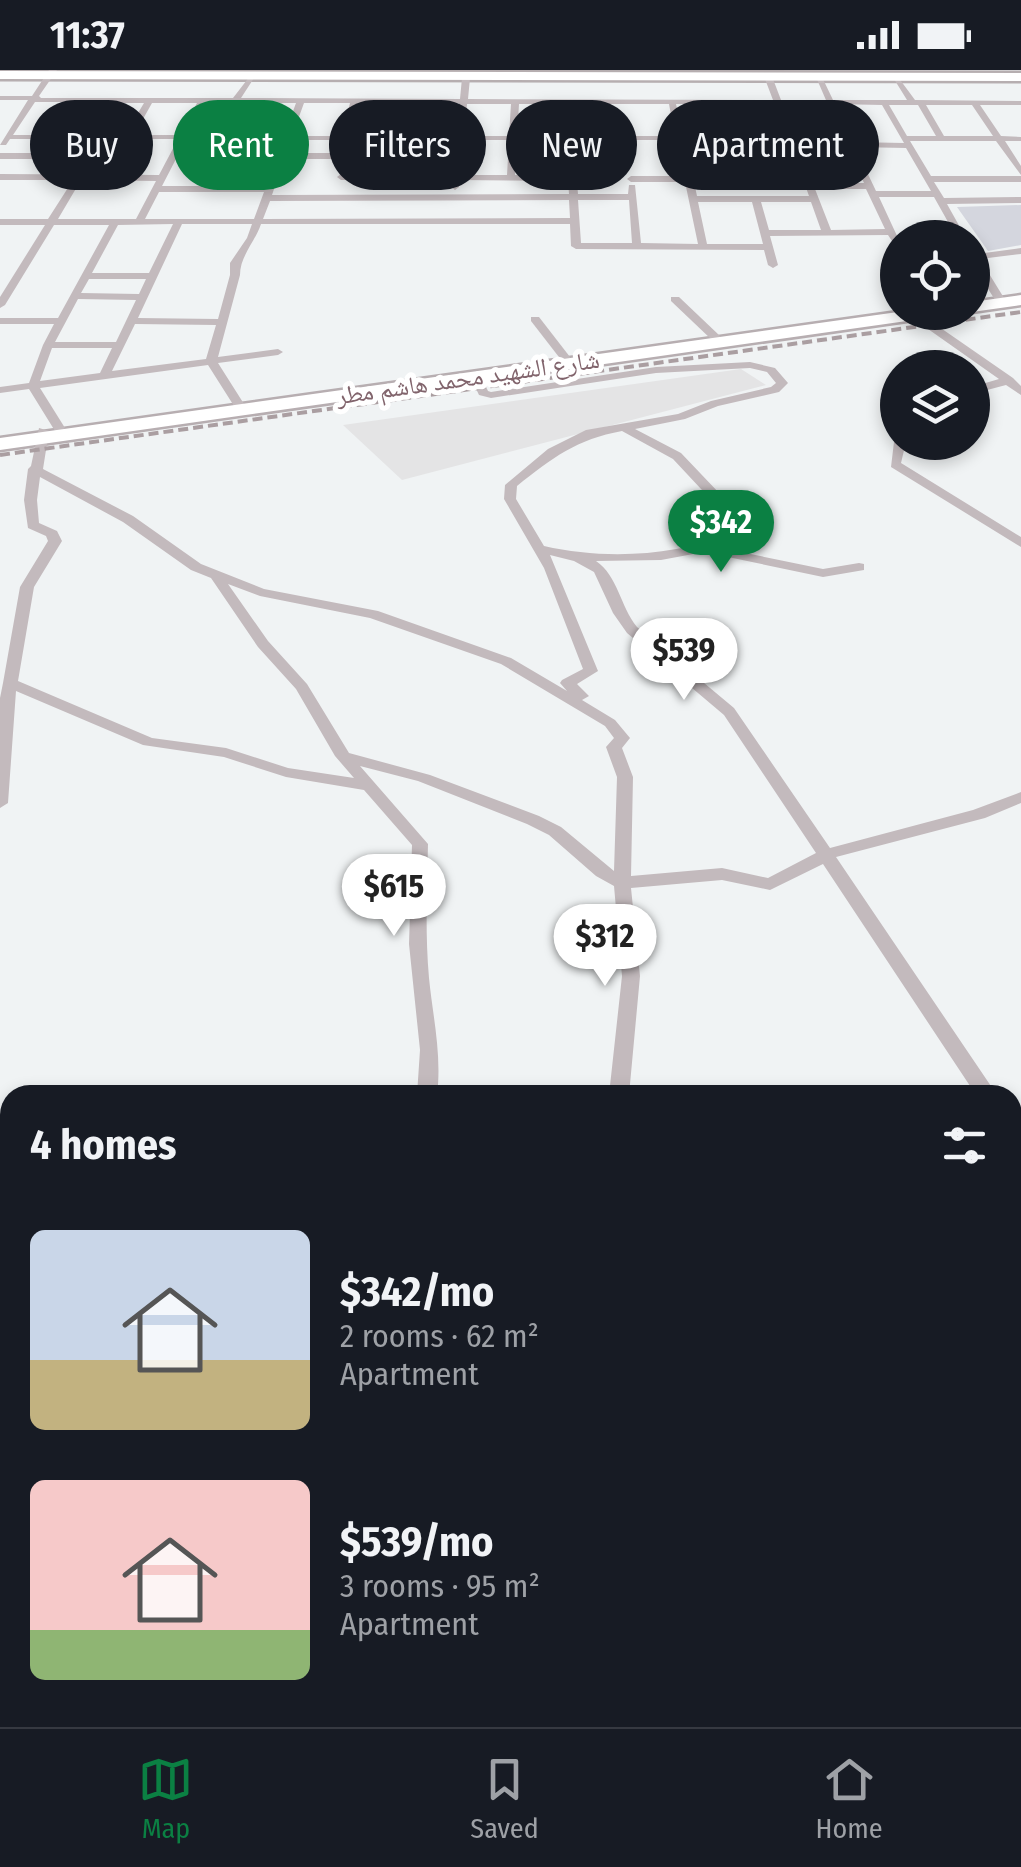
<!DOCTYPE html>
<html lang="en">
<head>
<meta charset="utf-8">
<style>
	:root { --surface:#171b24; --page:#242831; --text:#f1f3f6; --muted:#9ea1a6; --line:#363941; --accent:#0b8043 }
	body { margin:0; font-family:"Fira Sans Condensed","Noto Naskh Arabic",sans-serif; background:var(--page); color:var(--text); height:100vh; display:flex; flex-direction:column; font-size:38px; white-space:nowrap }
	* { box-sizing:border-box; margin:0 }
	p { font-size:32px; color:var(--muted) }
	.icon { flex:none; width:55px; height:55px; fill:none; stroke:currentColor; stroke-width:2; stroke-linecap:round; stroke-linejoin:round }
	.map { position:relative; flex:1; overflow:hidden }
	.details { position:absolute; left:0px; top:1015px; width:1022px; height:642px; display:flex; flex-direction:column; background:var(--surface); border-radius:30px 30px 0 0; box-shadow:0 5px 15px #0003 }
	.details>* { flex:none }
	.banner { position:absolute; left:30px; top:30px; width:962px; height:90px; display:flex; gap:20px }
	.controls { position:absolute; left:880px; top:150px; display:grid; gap:20px }
	.controls a { display:grid; place-items:center; width:110px; height:110px; border-radius:50%; background:var(--surface); box-shadow:0 5px 15px #0003; font-size:50px }
	.price { position:absolute; translate:-50% -85px; padding:0 22px; border-radius:35px; background:#fff; color:#222; font-size:32px; line-height:65px; filter:drop-shadow(0 2px 5px #0008) }
	.price::after { content:''; position:absolute; left:50%; top:60px; width:30px; height:22px; margin-left:-15px; background:inherit; clip-path:polygon(0 0,100% 0,50% 100%) }
	.price.active { background:var(--accent); color:#fff }
	ul { padding:0; list-style:none }
	li { display:flex; align-items:center; gap:30px; height:250px; padding:0 30px }
	li span { display:grid; place-items:center; flex:none; width:280px; height:200px; border-radius:15px; color:#555 }
	li>.icon { margin-inline-start:auto }
	span .icon { width:120px; height:120px; fill:#fffc; stroke-width:1 }
	li b { font-size:42px }
	h2 { display:flex; justify-content:space-between; align-items:center; height:120px; padding:0 30px; font-size:42px }
	.pill { padding:0 35px; border-radius:45px; background:var(--surface); box-shadow:0 5px 15px #0003; font-size:35px; line-height:90px }
	.pill.active { background:var(--accent); color:#fff }
	.status { display:flex; justify-content:space-between; align-items:center; height:70px; padding:0 50px; background:var(--surface); direction:ltr }
	.status svg { height:28px; fill:currentColor }
	.menu { display:flex; justify-content:space-around; align-items:center; height:140px; border-top:2px solid var(--line); background:var(--surface); font-size:28px; color:var(--muted) }
	.menu a { display:grid; justify-items:center; gap:5px }
	.menu .active { color:var(--accent) }
	.map>svg:first-child { display:block }
	.built { fill:#e4e4e5 }
	.green { fill:#d4d6de }
	.lines { fill:none; stroke-linecap:round; stroke-linejoin:round }
	.primary-casing { stroke:#b7aeb1; stroke-width:5 }
	.trunk-casing { stroke:#b6aeb0; stroke-width:5 }
	.minor { fill:#c3babd; fill-rule:evenodd }
	.primary { fill:#fff; fill-rule:evenodd }
	.trunk { fill:#fff; fill-rule:evenodd }
	.rail { stroke:#aa9ea1; stroke-width:4; stroke-dasharray:10 5; stroke-linecap:butt }
	.labels { text-anchor:middle; dominant-baseline:central; stroke-width:10; stroke-linejoin:round; paint-order:stroke }
	.far-street-label { font-size:25px; fill:#81646c; stroke:#fff }
</style>
</head>
<body>
<div class="status"><b>11:37</b><svg viewBox="0 0 49 12"><path d="M0 12V9h3v3zM5 12V6h3v6zM10 12V3h3v9zM15 12V0h3v12zM26 1h20v11H26zM47 4h2v5h-2z"/></svg></div>
<div class="map">
<svg width="1021" height="1657" viewBox="0 0 1021 1657">
	<rect width="100%" height="100%" fill="#f0f3f4"/>
	<polygon class="built" points="741,299 766,315 402,410 343,355"/>
	<polygon class="green" points="1021,135 1021,175 988,181 957,137"/>
	<g class="lines">
		<g class="primary-casing">
			<g id="primary">
				<polygon points="1021,225 1021,235 972,242 972,232"/>
				<polygon points="898,242 944,242 935,247 0,380 0,368"/>
			</g>
		</g>
		<g class="trunk-casing">
			<polygon id="trunk" points="0,1 1021,3 1021,11 0,9"/>
		</g>
		<g class="minor">
			<path d="M49 0H57L39 26 41 28H233L250 6 254 8 241 28 460 29 462 8 466 6 470 8 468 29 773 30 765 9 769 7 773 9 789 51H835L816 7H822L833 30H907L894 9 898 7 915 30 1021 31V35H980L1001 66 1021 67V71H1005L1021 96V105L996 71H910L931 106H1021V112H934L944 128 1021 127V133L947 134 966 168H957L934 127H879L898 168V180L888 165 770 166 778 195 773 198 768 195 764 180 576 179 571 176 570 154H261C255 172 240 186 240 205L218 287 278 279 283 282 278 285 218 293 244 334 242 336H234L208 295 40 318 65 358 59 362 55 361 29 319 0 323V317L29 313 43 275 54 254H0V248H58L109 155H54L5 235 0 238V227L45 155H0V149H48L73 110H0V104L159 105 178 69H131L124 77 120 74 122 69H10L6 75H0L28 30H0V26H32ZM35 32H92L70 65H13ZM100 33H144L125 65H78ZM152 33H197L180 65H134ZM205 33H231L234 41 213 116H162ZM239 33H296L266 116H221L242 41ZM304 33H350L342 66H292ZM358 33H459L456 66H350ZM467 34H511L509 66H464ZM519 34H669L675 66H517ZM676 34H721L730 66H683ZM729 34H775L786 66H739ZM835 34 882 35 904 73 853 72ZM889 35H918L936 66H907ZM926 35H972L993 66H944ZM791 55H837L841 66H795ZM291 70H456L452 105 341 104 337 107 341 110H451V117L455 120 459 117 460 110 568 111 569 124 272 125 284 89H398L402 86 398 83H286ZM464 70H509L507 105H461ZM517 70H676L684 106H631L627 109 631 112H685L698 174 641 173 635 115H629L628 124H578L575 89H628L631 84 516 83ZM684 70H732L743 106H692ZM740 70H788L802 106H752ZM796 70H844L864 113H813ZM855 77 906 78 931 121H876ZM516 89H567L568 105H515ZM81 110 156 111 136 149H58ZM694 112H804L809 126H697ZM815 119H866L885 159 831 160ZM159 122H264L254 149H145ZM569 130 570 148 263 149 270 131ZM578 130H629L632 173H581ZM698 132H752L763 174H707ZM761 132H811L821 160H769ZM173 154 149 203H92L118 155ZM182 154H252L247 168 230 193V205L218 249 138 248ZM89 209H146L139 224 81 223ZM78 229 136 230 116 272H55ZM135 254 216 255 206 289 112 301ZM52 278H112L100 303 40 311Z"/>
			<polygon points="0,83 116,83 120,86 116,89 0,89"/>
			<polygon points="1021,178 1021,184 980,189 1004,228 995,230 972,193 972,181 977,184"/>
			<polygon points="671,227 679,227 720,266 720,270 712,270 671,231"/>
			<polygon points="911,243 919,243 1013,308 1021,316 1021,325 1006,315 972,324 972,317 999,309 911,247"/>
			<polygon points="531,247 539,247 570,287 570,291 562,291 531,251"/>
			<path d="M750 292 775 298 788 313 779 322 718 336 685 349 635 359 681 383 741 446 748 462 742 470 721 478 823 499 859 493 864 494V500L823 507 704 482 661 490 596 491C618 506 620 536 637 557L734 638 830 778 973 740 1021 722V733L985 748 836 787 997 1025H976L823 794 770 820 722 810 631 818 640 906 629 1025H609L622 906 614 816 596 806 549 765 527 754 418 711 360 696 428 774C427 819 425 863 429 908 433 948 442 985 437 1025H417L420 980 409 874 412 775 364 720 286 707 224 687 143 675 16 621 8 733 0 738V628L3 613 20 517 48 471 46 466 28 458 24 430 28 399 31 396 39 358 49 361 43 399 133 446 201 494 264 519 378 541 511 588 567 621 560 613 562 610 583 599 544 498 504 429 505 415 548 379 586 360 678 344 711 331 771 317 776 313 767 302 750 298 656 303 491 328 479 325 470 306 480 304 488 321 491 322 656 297ZM622 361 673 389 730 450 734 462 732 464C674 486 605 490 544 476L516 429 517 416C552 388 577 369 622 361ZM40 407 123 452 191 500 211 508 258 577 296 619 335 686 354 708 288 698 226 678 152 668 18 611 34 517 62 471 57 461 39 453 37 430ZM550 485 574 491 594 502 613 543 627 563 724 645 816 783 768 808 722 798 631 806 633 707 622 678 630 668 615 650 582 630 589 626 577 614 598 601ZM228 514 260 526 370 548 501 594 605 656 614 668 606 677 617 707 614 801 561 757 539 746 430 705 349 683 307 614 268 571Z"/>
			<polygon points="898,369 898,372 906,372 901,393 1021,467 1021,477 891,397 894,372"/>
			<polygon points="1012,1063 1021,1067 1021,1087 1012,1084"/>
			<polygon points="0,1143 10,1147 10,1168 0,1164"/>
			<polygon points="49,1648 77,1648 77,1654 80,1648 116,1648 112,1657 50,1657"/>
			<polygon points="270,1648 315,1648 311,1657 266,1657"/>
			<polygon points="607,1648 635,1648 636,1657 608,1657"/>
		</g>
		<use href="#primary" class="primary"/>
		<use href="#trunk" class="trunk"/>
		<polyline class="rail" points="0,385 1021,242"/>
	</g>
	<g class="labels">
		<g class="far-street-label">
			<text transform="translate(468 308) rotate(-8)">شارع الشهيد محمد هاشم مطر</text>
		</g>
	</g>
</svg>
<div class="controls">
<a><svg class="icon" aria-label="locate" viewBox="0 0 24 24"><circle cx="12" cy="12" r="6"/><path d="M12 2v4M12 18v4M2 12h4M18 12h4"/></svg></a>
<a><svg class="icon" aria-label="layers" viewBox="0 0 24 24"><path d="M12 4l9 5-9 5-9-5zM3 14l9 5 9-5"/></svg></a>
</div>
<b class="price active" style="left:721px;top:505px">$342</b>
<b class="price" style="left:684px;top:633px">$539</b>
<b class="price" style="left:394px;top:869px">$615</b>
<b class="price" style="left:605px;top:919px">$312</b>
<div class="banner">
<a class="pill">Buy</a>
<a class="pill active">Rent</a>
<a class="pill">Filters</a>
<a class="pill">New</a>
<a class="pill">Apartment</a>
</div>
<section class="details">
<h2>4 homes<svg class="icon" aria-label="filters" viewBox="0 0 24 24"><path d="M4 7h16M4 17h16"/><circle cx="9" cy="7" r="2"/><circle cx="15" cy="17" r="2"/></svg></h2>
<ul>
<li><span style="background:linear-gradient(#c9d6e8 65%,#c2b280 0)"><svg class="icon" aria-label="home" viewBox="0 0 24 24"><path d="M3 11l9-7 9 7M6 9v11h12V9"/></svg></span><div><b>$342/mo</b><p>2 rooms · 62 m²</p><p>Apartment</p></div></li>
<li><span style="background:linear-gradient(#f6c9c9 75%,#8fb573 0)"><svg class="icon" aria-label="home" viewBox="0 0 24 24"><path d="M3 11l9-7 9 7M6 9v11h12V9"/></svg></span><div><b>$539/mo</b><p>3 rooms · 95 m²</p><p>Apartment</p></div></li>
</ul>
</section>
</div>
<nav class="menu">
<a class="active"><svg class="icon" aria-label="map" viewBox="0 0 24 24"><path d="M3 6l6-2 6 2 6-2v14l-6 2-6-2-6 2zM9 4v14M15 6v14"/></svg>Map</a>
<a><svg class="icon" aria-label="saved" viewBox="0 0 24 24"><path d="M7 4h10v16l-5-4-5 4z"/></svg>Saved</a>
<a><svg class="icon" aria-label="home" viewBox="0 0 24 24"><path d="M3 11l9-7 9 7M6 9v11h12V9"/></svg>Home</a>
</nav>
</body>
</html>
